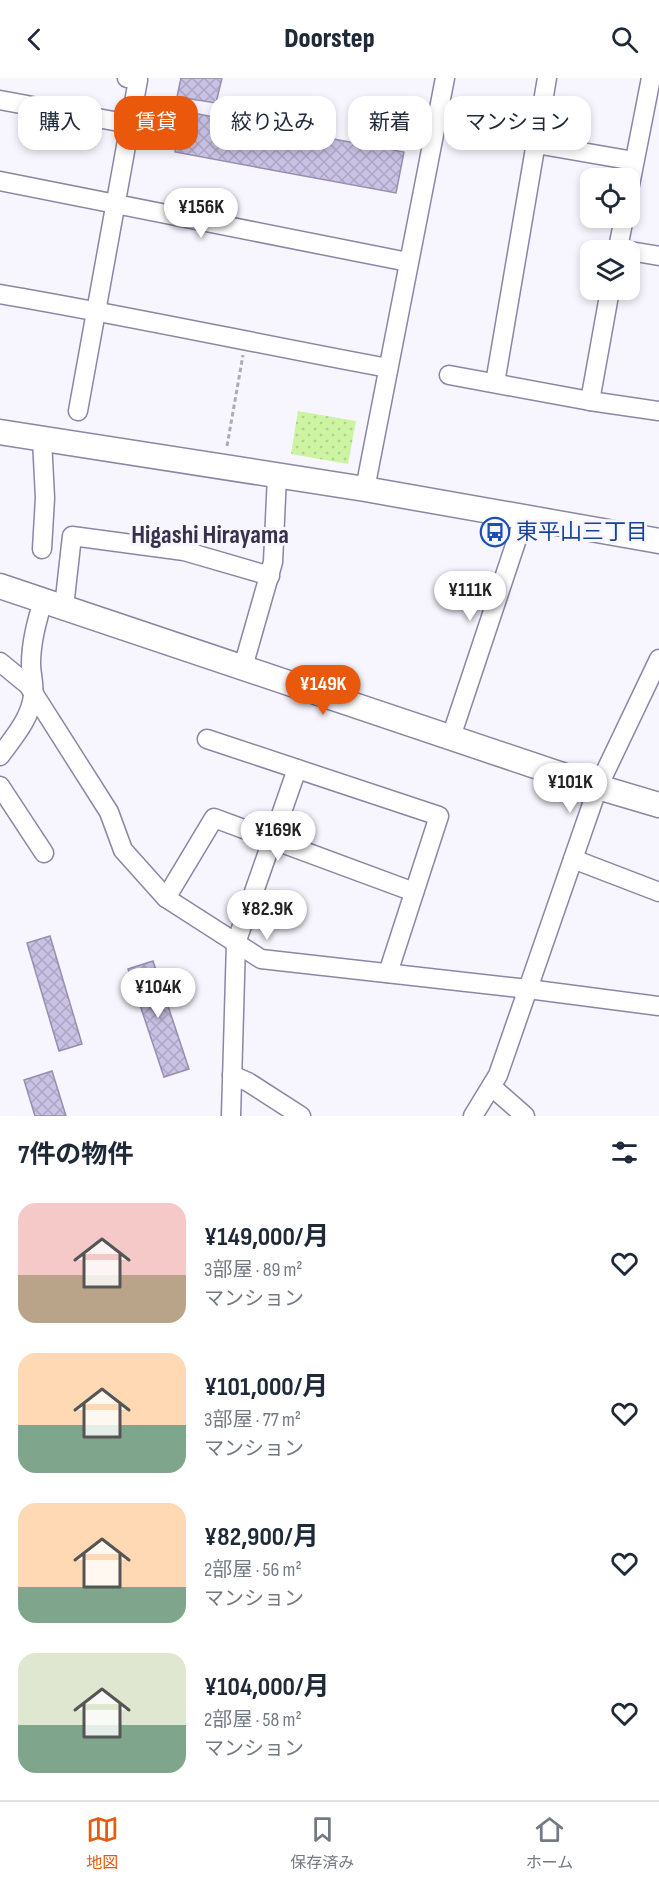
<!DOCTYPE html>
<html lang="ja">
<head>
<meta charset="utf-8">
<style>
	:root { --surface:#fff; --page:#f6f6f7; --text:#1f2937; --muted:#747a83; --line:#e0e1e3; --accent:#ea580c }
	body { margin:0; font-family:"Sofia Sans Condensed","Noto Sans JP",sans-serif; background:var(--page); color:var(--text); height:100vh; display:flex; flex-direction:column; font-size:22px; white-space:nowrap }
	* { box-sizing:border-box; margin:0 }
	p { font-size:20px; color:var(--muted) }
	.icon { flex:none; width:33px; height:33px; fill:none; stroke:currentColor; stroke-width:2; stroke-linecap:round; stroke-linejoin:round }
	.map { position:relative; height:1038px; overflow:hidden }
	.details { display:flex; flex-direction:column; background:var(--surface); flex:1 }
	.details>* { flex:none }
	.top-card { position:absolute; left:18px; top:18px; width:624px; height:54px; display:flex; gap:12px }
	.fabs { position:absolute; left:580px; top:90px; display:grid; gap:12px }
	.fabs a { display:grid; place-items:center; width:60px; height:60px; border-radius:12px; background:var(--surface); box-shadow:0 3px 9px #0003; font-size:30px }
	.price { position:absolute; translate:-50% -51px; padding:0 14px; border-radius:21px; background:#fff; color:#222; font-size:20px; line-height:39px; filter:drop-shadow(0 2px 3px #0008) }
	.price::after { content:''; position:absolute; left:50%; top:36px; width:18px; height:14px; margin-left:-9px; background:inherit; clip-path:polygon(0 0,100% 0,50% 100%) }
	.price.selected { background:var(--accent); color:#fff }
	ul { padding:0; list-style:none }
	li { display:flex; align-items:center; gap:18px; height:150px; padding:0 18px }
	li span { display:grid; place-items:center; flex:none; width:168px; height:120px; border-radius:18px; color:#555 }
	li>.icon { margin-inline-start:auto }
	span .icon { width:72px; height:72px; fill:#fffc; stroke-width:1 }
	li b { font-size:26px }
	h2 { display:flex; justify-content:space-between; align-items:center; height:72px; padding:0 18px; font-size:26px }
	.pill { padding:0 21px; border-radius:18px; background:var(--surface); box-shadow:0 3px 9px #0003; font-size:21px; line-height:54px }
	.pill.selected { background:var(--accent); color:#fff }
	header { display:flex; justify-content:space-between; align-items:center; height:78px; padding:0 18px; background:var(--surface); font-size:27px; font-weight:800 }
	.tab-bar { display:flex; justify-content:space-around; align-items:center; height:84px; border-top:2px solid var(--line); background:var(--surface); font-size:16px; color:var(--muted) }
	.tab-bar a { display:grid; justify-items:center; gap:3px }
	.tab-bar .selected { color:var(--accent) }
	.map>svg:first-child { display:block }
	.park { fill:url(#park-dots) }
	.building { fill:url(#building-cross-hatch); stroke:#968faf; stroke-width:1.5 }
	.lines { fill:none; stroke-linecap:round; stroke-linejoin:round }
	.minor-casing { stroke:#8c85a5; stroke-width:21 }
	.tertiary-casing { stroke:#8c85a5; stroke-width:27 }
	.path { stroke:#adabb4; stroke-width:3; stroke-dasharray:4.5 3; stroke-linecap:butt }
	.minor { stroke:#fff; stroke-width:18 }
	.tertiary { stroke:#fff; stroke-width:24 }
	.labels { text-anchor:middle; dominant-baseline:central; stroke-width:6; stroke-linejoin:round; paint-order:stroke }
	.transit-label { font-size:22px; fill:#164399; stroke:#f7f5fd; text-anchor:start }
	.quarter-label { font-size:26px; font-weight:bold; fill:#38314c; stroke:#f7f5fd }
</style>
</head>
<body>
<header><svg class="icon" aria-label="back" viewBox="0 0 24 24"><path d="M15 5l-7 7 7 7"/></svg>Doorstep<svg class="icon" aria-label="search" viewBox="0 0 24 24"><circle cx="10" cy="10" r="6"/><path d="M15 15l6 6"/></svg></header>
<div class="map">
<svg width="659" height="1038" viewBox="0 0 659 1038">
	<defs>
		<pattern id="park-dots" width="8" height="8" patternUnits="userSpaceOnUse" patternTransform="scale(1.5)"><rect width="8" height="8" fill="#ccf4a2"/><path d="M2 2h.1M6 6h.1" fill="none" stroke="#aed08b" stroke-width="1.8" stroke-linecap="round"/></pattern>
		<pattern id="building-cross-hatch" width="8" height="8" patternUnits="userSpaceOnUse" patternTransform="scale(1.5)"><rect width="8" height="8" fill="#cac2e4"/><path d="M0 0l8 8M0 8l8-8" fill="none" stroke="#aca5c3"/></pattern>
	</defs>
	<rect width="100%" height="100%" fill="#f7f5fd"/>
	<polygon class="park" points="298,333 356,343 348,386 291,376"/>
	<g class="building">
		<polygon points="181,0 222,0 216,25 177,19"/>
		<polygon points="182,33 404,74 396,115 175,74"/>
		<polygon points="50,858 82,966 59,973 27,865"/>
		<polygon points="153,883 189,991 164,999 128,891"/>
		<polygon points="52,993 66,1038 35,1038 24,1002"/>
	</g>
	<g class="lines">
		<g class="minor-casing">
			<g id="minor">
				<polyline points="0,22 130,46"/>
				<polyline points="536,66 634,83"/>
				<polyline points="0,103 408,184"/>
				<polyline points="630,107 651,0"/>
				<polyline points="618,170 624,140"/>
				<polyline points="630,173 659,178"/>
				<path d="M0 216C130 238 258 266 388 290"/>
				<polyline points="449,297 590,323 610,212"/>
				<polyline points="495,305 547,0"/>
				<polyline points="590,323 659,333"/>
				<polyline points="78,333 138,2 127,0"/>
				<polyline points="42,361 45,420 42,471"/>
				<polyline points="365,411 445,0"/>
				<polyline points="64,529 72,458 184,473 270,498"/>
				<polyline points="0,584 28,607 34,616 109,734 123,772 166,820 261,881 528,911 659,928"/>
				<polyline points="243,589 273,484 277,398"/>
				<polyline points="451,659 524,440"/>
				<polyline points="207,661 439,738 388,895"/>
				<path d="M0 678C14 659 30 641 33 618 35 608 31 596 31 586 31 564 37 543 43 522"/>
				<polyline points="0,708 44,775"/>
				<polyline points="573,781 659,814"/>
				<polyline points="166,820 214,740 414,814"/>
				<polyline points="232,997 248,1004 301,1038"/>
				<polyline points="492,1009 525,1038"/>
				<polyline points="231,1038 236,865 297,691"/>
				<polyline points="473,1038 498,997 598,709 659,581"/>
			</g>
		</g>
		<g class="tertiary-casing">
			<g id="tertiary">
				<polyline points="0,354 365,411 659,463"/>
				<polyline points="0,508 598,709 659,727"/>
			</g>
		</g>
		<polyline class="path" points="227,368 243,277"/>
		<use href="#minor" class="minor"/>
		<use href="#tertiary" class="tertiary"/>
	</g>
	<defs>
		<g id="bus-ring" transform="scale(1.5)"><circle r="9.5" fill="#f7f5fd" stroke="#1a4fb4" stroke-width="1.5"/><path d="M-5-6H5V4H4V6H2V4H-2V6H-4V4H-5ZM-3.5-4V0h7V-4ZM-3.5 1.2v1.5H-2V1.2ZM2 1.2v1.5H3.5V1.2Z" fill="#1a4fb4"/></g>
	</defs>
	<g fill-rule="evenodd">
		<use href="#bus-ring" x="495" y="454"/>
	</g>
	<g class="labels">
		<g class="transit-label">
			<text x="516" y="454">東平山三丁目</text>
		</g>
		<g class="quarter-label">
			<text x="210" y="457">Higashi Hirayama</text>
		</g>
	</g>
</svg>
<div class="fabs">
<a><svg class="icon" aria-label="locate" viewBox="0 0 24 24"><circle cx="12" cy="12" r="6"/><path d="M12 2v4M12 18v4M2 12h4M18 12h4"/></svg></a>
<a><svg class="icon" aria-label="layers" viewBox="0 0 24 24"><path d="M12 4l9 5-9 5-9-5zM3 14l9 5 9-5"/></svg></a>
</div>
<b class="price" style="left:201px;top:161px">¥156K</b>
<b class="price" style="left:470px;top:544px">¥111K</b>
<b class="price selected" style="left:323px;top:638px">¥149K</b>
<b class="price" style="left:570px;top:736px">¥101K</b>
<b class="price" style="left:278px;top:784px">¥169K</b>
<b class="price" style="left:267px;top:863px">¥82.9K</b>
<b class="price" style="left:158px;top:941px">¥104K</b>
<div class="top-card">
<a class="pill">購入</a>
<a class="pill selected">賃貸</a>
<a class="pill">絞り込み</a>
<a class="pill">新着</a>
<a class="pill">マンション</a>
</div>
</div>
<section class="details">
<h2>7件の物件<svg class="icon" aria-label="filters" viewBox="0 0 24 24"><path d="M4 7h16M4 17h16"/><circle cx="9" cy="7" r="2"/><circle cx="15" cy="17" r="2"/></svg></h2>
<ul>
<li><span style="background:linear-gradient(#f6c9c9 60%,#b9a48a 0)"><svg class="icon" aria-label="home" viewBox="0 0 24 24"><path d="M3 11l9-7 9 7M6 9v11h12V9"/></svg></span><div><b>¥149,000/月</b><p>3部屋 · 89 m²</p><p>マンション</p></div><svg class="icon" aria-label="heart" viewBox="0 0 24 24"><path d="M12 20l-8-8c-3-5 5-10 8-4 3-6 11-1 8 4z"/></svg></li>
<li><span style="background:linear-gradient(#ffd9b3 60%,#7fa58c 0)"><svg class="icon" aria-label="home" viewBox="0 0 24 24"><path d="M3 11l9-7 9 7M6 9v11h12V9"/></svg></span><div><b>¥101,000/月</b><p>3部屋 · 77 m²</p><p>マンション</p></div><svg class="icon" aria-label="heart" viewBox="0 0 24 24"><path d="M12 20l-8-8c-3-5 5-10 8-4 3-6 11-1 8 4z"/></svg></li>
<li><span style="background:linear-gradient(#ffd9b3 70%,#7fa58c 0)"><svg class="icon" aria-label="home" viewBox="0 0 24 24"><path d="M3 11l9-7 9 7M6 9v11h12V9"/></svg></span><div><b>¥82,900/月</b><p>2部屋 · 56 m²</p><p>マンション</p></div><svg class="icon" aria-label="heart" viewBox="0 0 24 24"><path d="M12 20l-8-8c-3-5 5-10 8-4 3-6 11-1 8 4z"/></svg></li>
<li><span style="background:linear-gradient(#dfe7d0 60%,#7fa58c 0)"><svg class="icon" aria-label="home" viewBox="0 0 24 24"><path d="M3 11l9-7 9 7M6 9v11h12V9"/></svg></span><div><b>¥104,000/月</b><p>2部屋 · 58 m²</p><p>マンション</p></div><svg class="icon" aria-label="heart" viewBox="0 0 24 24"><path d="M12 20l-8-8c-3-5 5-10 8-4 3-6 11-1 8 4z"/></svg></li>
</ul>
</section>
<nav class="tab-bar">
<a class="selected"><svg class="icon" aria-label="map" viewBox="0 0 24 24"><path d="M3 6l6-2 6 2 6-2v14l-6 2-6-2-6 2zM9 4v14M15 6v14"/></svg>地図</a>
<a><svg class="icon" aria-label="saved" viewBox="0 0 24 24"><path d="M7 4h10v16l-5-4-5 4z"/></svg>保存済み</a>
<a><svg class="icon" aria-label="home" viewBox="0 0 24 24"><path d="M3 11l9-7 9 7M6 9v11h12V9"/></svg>ホーム</a>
</nav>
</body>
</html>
